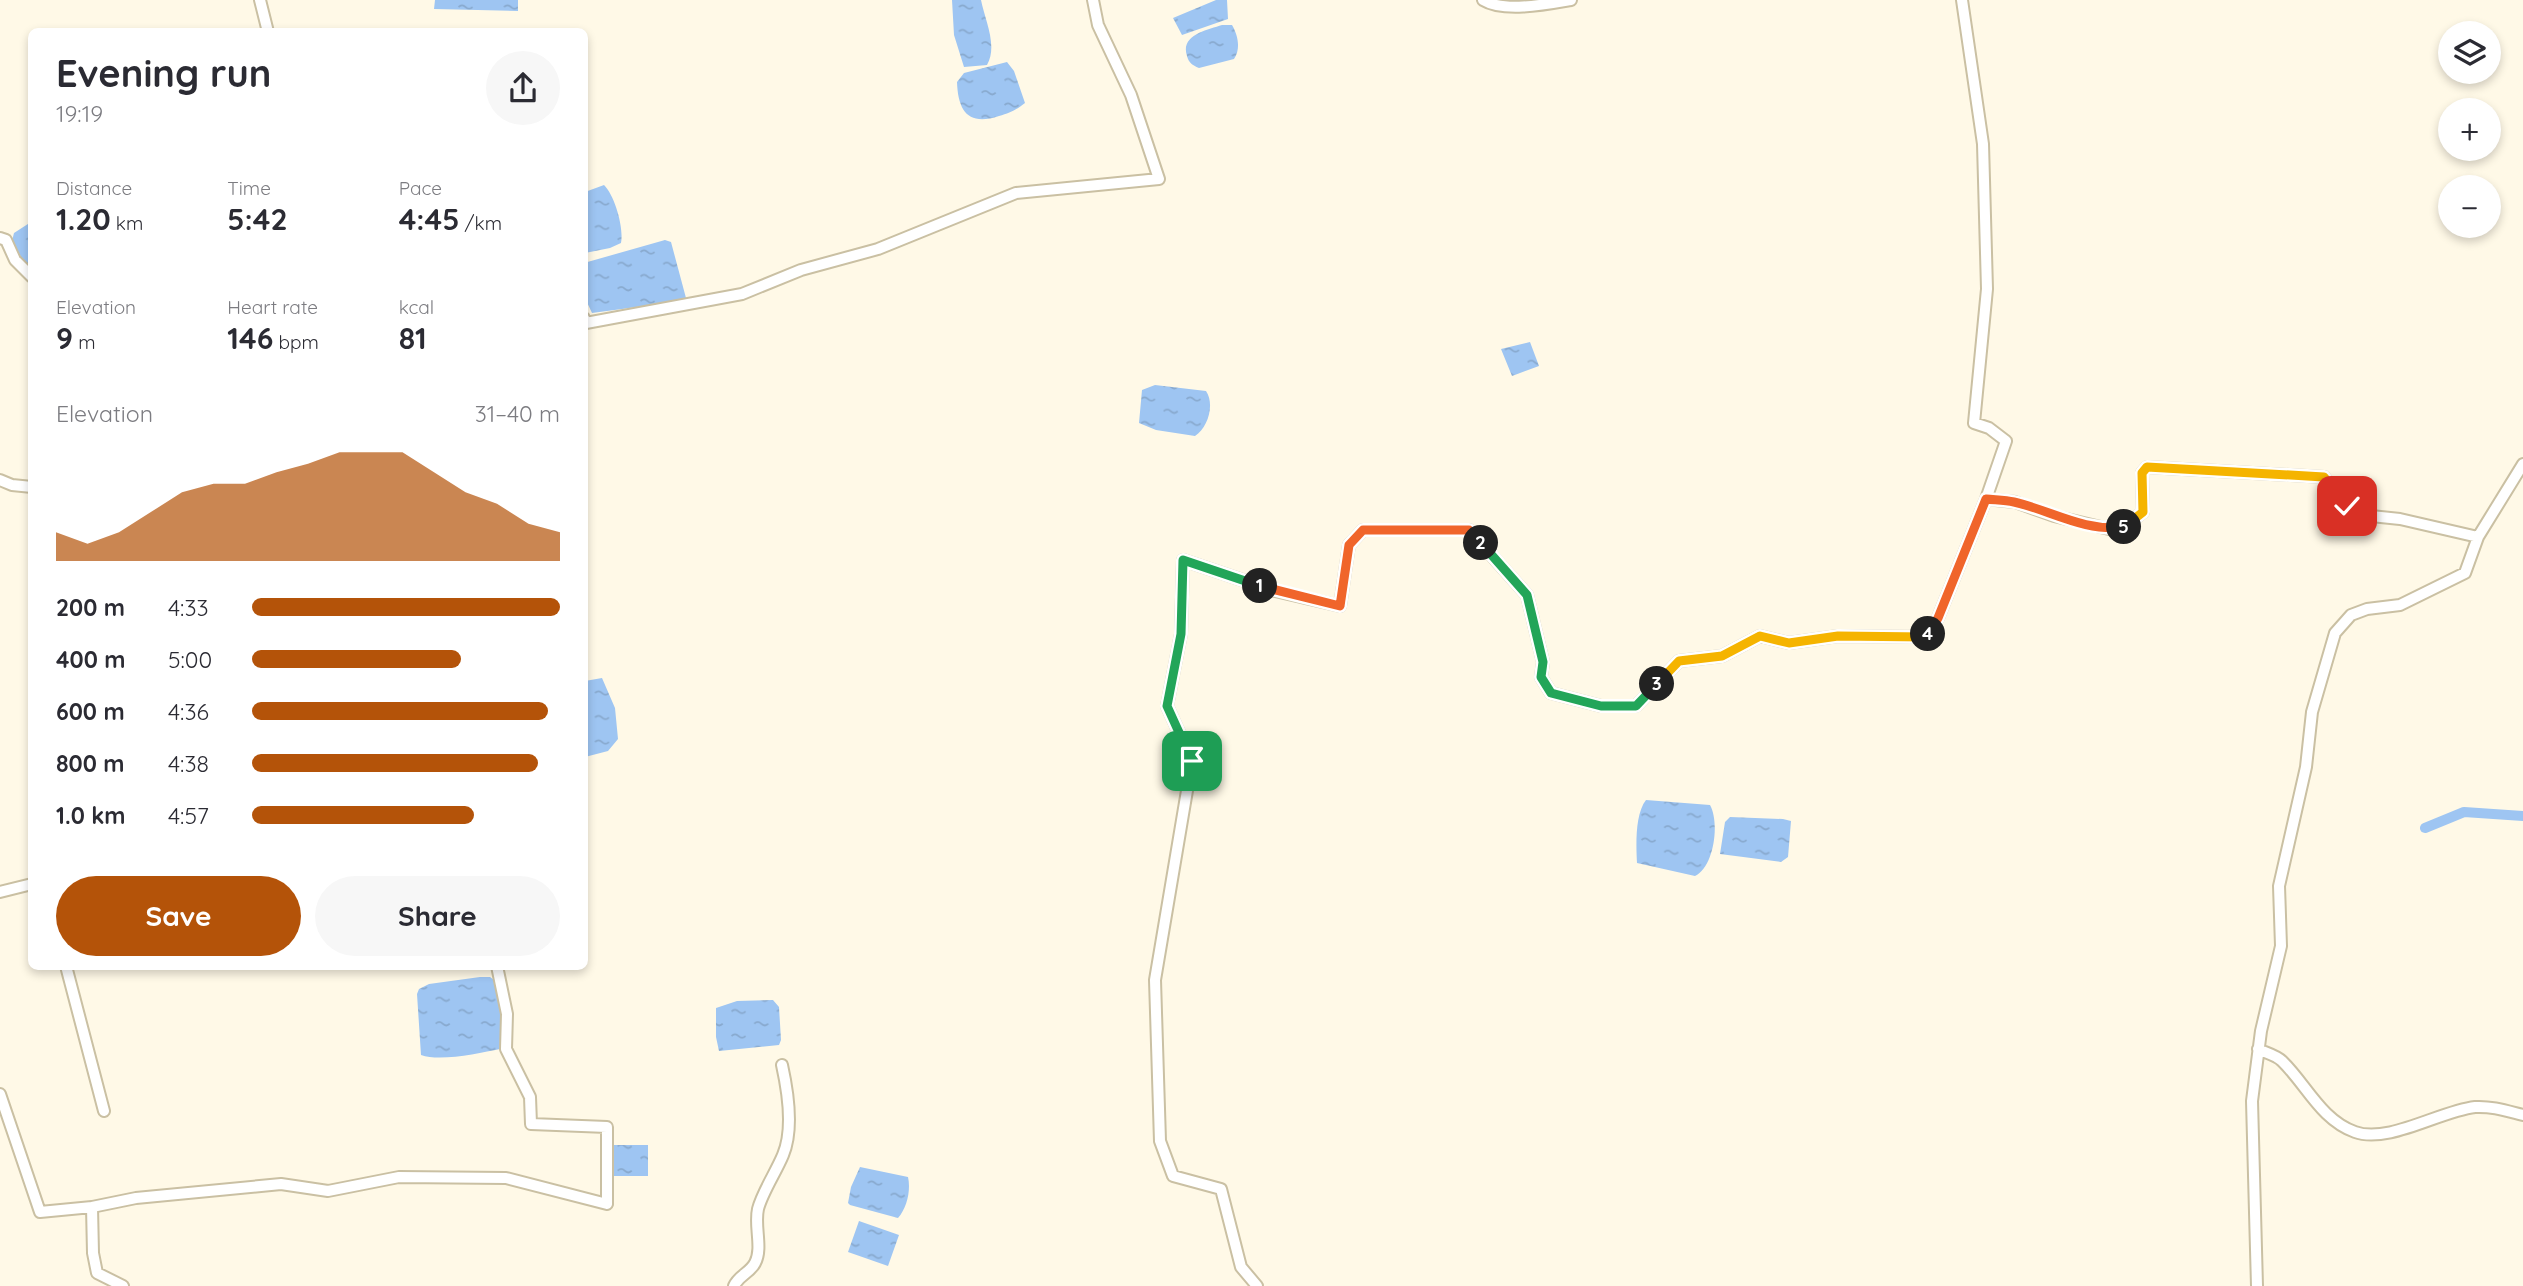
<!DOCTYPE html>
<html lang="en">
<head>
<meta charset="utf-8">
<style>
	:root { --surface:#fff; --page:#f7f7f7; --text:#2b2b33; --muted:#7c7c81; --accent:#b45309 }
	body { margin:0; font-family:Quicksand,sans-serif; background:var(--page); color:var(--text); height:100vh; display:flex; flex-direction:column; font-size:26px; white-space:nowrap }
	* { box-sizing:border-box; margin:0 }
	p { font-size:23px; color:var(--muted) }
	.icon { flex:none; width:38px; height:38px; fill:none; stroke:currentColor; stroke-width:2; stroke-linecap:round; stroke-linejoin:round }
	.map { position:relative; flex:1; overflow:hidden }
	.sheet { position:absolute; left:28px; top:28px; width:560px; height:942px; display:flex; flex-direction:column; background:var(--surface); border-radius:10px; box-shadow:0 4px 10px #0003 }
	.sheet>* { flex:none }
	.buttons { position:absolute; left:2438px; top:21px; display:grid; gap:14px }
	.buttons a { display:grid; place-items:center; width:63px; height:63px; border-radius:50%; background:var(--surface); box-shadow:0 4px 10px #0003; font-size:35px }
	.pin { position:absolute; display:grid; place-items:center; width:60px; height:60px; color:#fff; margin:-30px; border-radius:14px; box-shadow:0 4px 10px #0006 }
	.km { position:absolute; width:35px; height:35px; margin:-18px; border-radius:50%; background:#222; color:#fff; font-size:19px; line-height:35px; text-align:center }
	.round { display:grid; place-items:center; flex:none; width:74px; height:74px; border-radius:37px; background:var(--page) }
	.summary { display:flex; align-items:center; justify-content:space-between; height:119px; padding:0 28px }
	h1 { font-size:38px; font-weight:700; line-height:52px }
	.figures { display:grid; grid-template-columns:repeat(3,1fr); gap:10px; height:119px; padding:7px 28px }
	.figures div { display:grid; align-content:center }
	.figures b { font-size:30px; font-weight:700 }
	.figures small { font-size:19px; font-weight:400 }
	.figures p { font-size:19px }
	.chart { height:196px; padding:14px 28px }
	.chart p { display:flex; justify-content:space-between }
	.chart svg { width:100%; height:126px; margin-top:7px; fill:var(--accent); opacity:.7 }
	.button { display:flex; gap:14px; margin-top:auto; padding:14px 28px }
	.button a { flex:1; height:80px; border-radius:42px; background:var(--accent); color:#fff; font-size:28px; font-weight:700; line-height:80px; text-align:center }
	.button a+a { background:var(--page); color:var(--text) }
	ul { padding:0 28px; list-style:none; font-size:23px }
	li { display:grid; grid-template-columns:112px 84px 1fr; align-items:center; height:52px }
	li i { height:18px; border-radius:9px; background:var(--accent) }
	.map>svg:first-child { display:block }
	.water { fill:url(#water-ripples) }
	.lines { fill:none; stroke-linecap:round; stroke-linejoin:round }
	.canal { stroke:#9ec5f2; stroke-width:10 }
	.street-casing { stroke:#cac0a3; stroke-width:14 }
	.street { stroke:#fff; stroke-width:10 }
	.split-1-casing { stroke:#fff; stroke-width:14 }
	.split-2-casing { stroke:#fff; stroke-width:14 }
	.split-3-casing { stroke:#fff; stroke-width:14 }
	.split-4-casing { stroke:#fff; stroke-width:14 }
	.split-5-casing { stroke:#fff; stroke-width:14 }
	.split-6-casing { stroke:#fff; stroke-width:14 }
	.split-1 { stroke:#22a559; stroke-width:9 }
	.split-2 { stroke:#f0652b; stroke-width:9 }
	.split-3 { stroke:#22a559; stroke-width:9 }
	.split-4 { stroke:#f5b400; stroke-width:9 }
	.split-5 { stroke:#f0652b; stroke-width:9 }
	.split-6 { stroke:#f5b400; stroke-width:9 }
</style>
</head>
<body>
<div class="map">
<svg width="2523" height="1286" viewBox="0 0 2523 1286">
	<defs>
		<pattern id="water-ripples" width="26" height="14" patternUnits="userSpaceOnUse" patternTransform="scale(1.75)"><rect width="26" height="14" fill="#9ec5f2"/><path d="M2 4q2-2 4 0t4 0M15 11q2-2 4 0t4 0" fill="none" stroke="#88a9ce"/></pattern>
	</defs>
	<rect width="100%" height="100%" fill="#fff9e7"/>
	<path class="water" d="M435,0H518V11L434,9Z
		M952,0H981C985,20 998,46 987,65L964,67L954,35Z
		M1216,0H1227L1228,19L1182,35L1173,18Z
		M1222,25H1232C1238,35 1241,49 1234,59L1199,68C1192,65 1189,63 1187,56C1180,35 1207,30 1222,25Z
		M1007,62L1014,71L1025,103C1016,110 1010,113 999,116C969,126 958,112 957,82L964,73Z
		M604,185C615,196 624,228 621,243L610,248L585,253V192Z
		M31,222V267L21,257L12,241L14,233Z
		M665,240L671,242L686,298L682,301L592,313L585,298L584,263Z
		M1530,342L1539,366L1512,376L1501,349Z
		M1155,385L1206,391C1215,404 1208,428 1195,436L1156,430L1139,423L1142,390Z
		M602,678L615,708L618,739L608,751L585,757V681Z
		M1646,800L1710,805C1720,823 1714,867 1695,876L1637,863C1636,845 1635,814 1646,800Z
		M1730,817L1783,819L1791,821L1788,857L1781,862L1720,854L1725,822Z
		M480,977H490L494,980C500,1000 509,1028 500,1049C480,1053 440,1062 421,1055L417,994L419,989L429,984Z
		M773,1000L779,1007L781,1040L779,1045L719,1051L716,1037V1008L737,1001Z
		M612,1145H648V1176H612Z
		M860,1167L908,1177C911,1190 907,1208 898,1218L850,1205L848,1203L851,1187Z
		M859,1221L899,1235L888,1266L848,1252Z"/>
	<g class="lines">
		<path class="canal" d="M2425,828L2464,812L2523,816"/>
		<defs>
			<path id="street" d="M260,0L268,32
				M1483,0C1504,13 1548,4 1571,0
				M0,238L6,240L15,260L32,277
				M584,318L586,323L742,294L801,270L878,249L1016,193L1159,179L1131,95L1098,25L1093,0
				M0,480L12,485L32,487
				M1986,499L2015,502L2054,516L2109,529L2124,527L2143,512L2142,473L2147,467L2324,477L2352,514L2400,519L2478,537L2465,573L2400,605L2367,609L2351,615L2335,633L2312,712L2306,767L2279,886L2281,946L2261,1031L2252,1101L2257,1286
				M2478,537L2523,464
				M0,892L32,884
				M66,966L104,1111
				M2258,1049C2266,1053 2276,1055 2282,1061C2306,1084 2321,1120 2355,1132C2388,1144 2440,1111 2475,1107C2492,1106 2507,1111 2523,1115
				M0,1094L40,1212L92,1207L93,1253L97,1273L123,1286
				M92,1207L136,1198L281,1184L328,1191L399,1177L506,1178L607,1204V1127L531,1124L530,1097L506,1049L507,1014L497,966
				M734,1286C739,1275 750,1273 755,1263C763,1248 754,1226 758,1209C762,1193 776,1172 783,1155C794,1129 788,1092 782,1065
				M1257,1286L1241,1267L1221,1189L1173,1176L1160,1141L1155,980L1192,761L1167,706L1181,634L1183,560L1275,591L1340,606L1349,545L1363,530H1469L1527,595L1543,662L1541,677L1551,693L1601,706H1636L1679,661L1722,656L1760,636L1789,643L1838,636L1926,637L1938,618L1986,499L2006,441L1989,428L1974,423L1987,289L1983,144L1962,0"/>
		</defs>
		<use href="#street" class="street-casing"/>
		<use href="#street" class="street"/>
	</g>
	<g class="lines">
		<defs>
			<path id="split-1" d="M1192,761L1167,706L1181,634L1183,560L1260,586"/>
			<path id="split-2" d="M1260,586L1340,606L1349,545L1363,530H1469L1481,543"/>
			<path id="split-3" d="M1481,543L1527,595L1543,662L1541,677L1551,693L1601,706H1636L1657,684"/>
			<path id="split-4" d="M1657,684L1679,661L1722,656L1760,636L1789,643L1838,636L1926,637L1928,634"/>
			<path id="split-5" d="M1928,634L1938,618L1986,499C1995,500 2005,500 2014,502C2050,510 2084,532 2124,527"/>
			<path id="split-6" d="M2124,527L2143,512L2142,473L2147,467L2324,477L2347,506"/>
		</defs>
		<use href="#split-1" class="split-1-casing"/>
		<use href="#split-2" class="split-2-casing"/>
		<use href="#split-3" class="split-3-casing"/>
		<use href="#split-4" class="split-4-casing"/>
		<use href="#split-5" class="split-5-casing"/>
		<use href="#split-6" class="split-6-casing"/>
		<use href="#split-1" class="split-1"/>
		<use href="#split-2" class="split-2"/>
		<use href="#split-3" class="split-3"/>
		<use href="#split-4" class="split-4"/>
		<use href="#split-5" class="split-5"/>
		<use href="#split-6" class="split-6"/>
	</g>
</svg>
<div class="buttons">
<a><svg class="icon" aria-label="layers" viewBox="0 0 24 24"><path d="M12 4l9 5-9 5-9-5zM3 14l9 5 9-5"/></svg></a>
<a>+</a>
<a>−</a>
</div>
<div class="pin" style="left:1192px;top:761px;background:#1e9e55"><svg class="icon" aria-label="arrive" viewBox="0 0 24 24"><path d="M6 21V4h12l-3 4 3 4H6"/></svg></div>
<div class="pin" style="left:2347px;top:506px;background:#d93025"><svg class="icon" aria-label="check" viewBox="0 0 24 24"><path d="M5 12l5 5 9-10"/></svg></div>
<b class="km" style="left:1260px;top:586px">1</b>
<b class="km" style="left:1481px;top:543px">2</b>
<b class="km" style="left:1657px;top:684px">3</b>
<b class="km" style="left:1928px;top:634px">4</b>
<b class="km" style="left:2124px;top:527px">5</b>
<section class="sheet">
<div class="summary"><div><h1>Evening run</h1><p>19:19</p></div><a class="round"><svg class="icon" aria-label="share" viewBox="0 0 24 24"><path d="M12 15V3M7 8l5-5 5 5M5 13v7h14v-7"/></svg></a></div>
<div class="figures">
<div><p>Distance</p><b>1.20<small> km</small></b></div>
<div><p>Time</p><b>5:42</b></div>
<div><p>Pace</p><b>4:45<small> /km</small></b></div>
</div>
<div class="figures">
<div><p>Elevation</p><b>9<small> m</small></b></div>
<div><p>Heart rate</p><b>146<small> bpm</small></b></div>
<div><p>kcal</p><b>81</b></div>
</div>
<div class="chart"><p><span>Elevation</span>31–40 m</p>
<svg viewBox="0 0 160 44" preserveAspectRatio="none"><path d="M0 44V34L10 38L20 34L30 27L40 20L50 17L60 17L70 13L80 10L90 6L100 6L110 6L120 13L130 20L140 24L150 31L160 34V44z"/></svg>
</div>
<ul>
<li><b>200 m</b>4:33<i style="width:100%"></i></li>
<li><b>400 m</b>5:00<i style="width:68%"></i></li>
<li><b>600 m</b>4:36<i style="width:96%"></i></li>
<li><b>800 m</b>4:38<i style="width:93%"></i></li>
<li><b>1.0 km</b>4:57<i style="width:72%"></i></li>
</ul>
<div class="button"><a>Save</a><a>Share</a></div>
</section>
</div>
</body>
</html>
